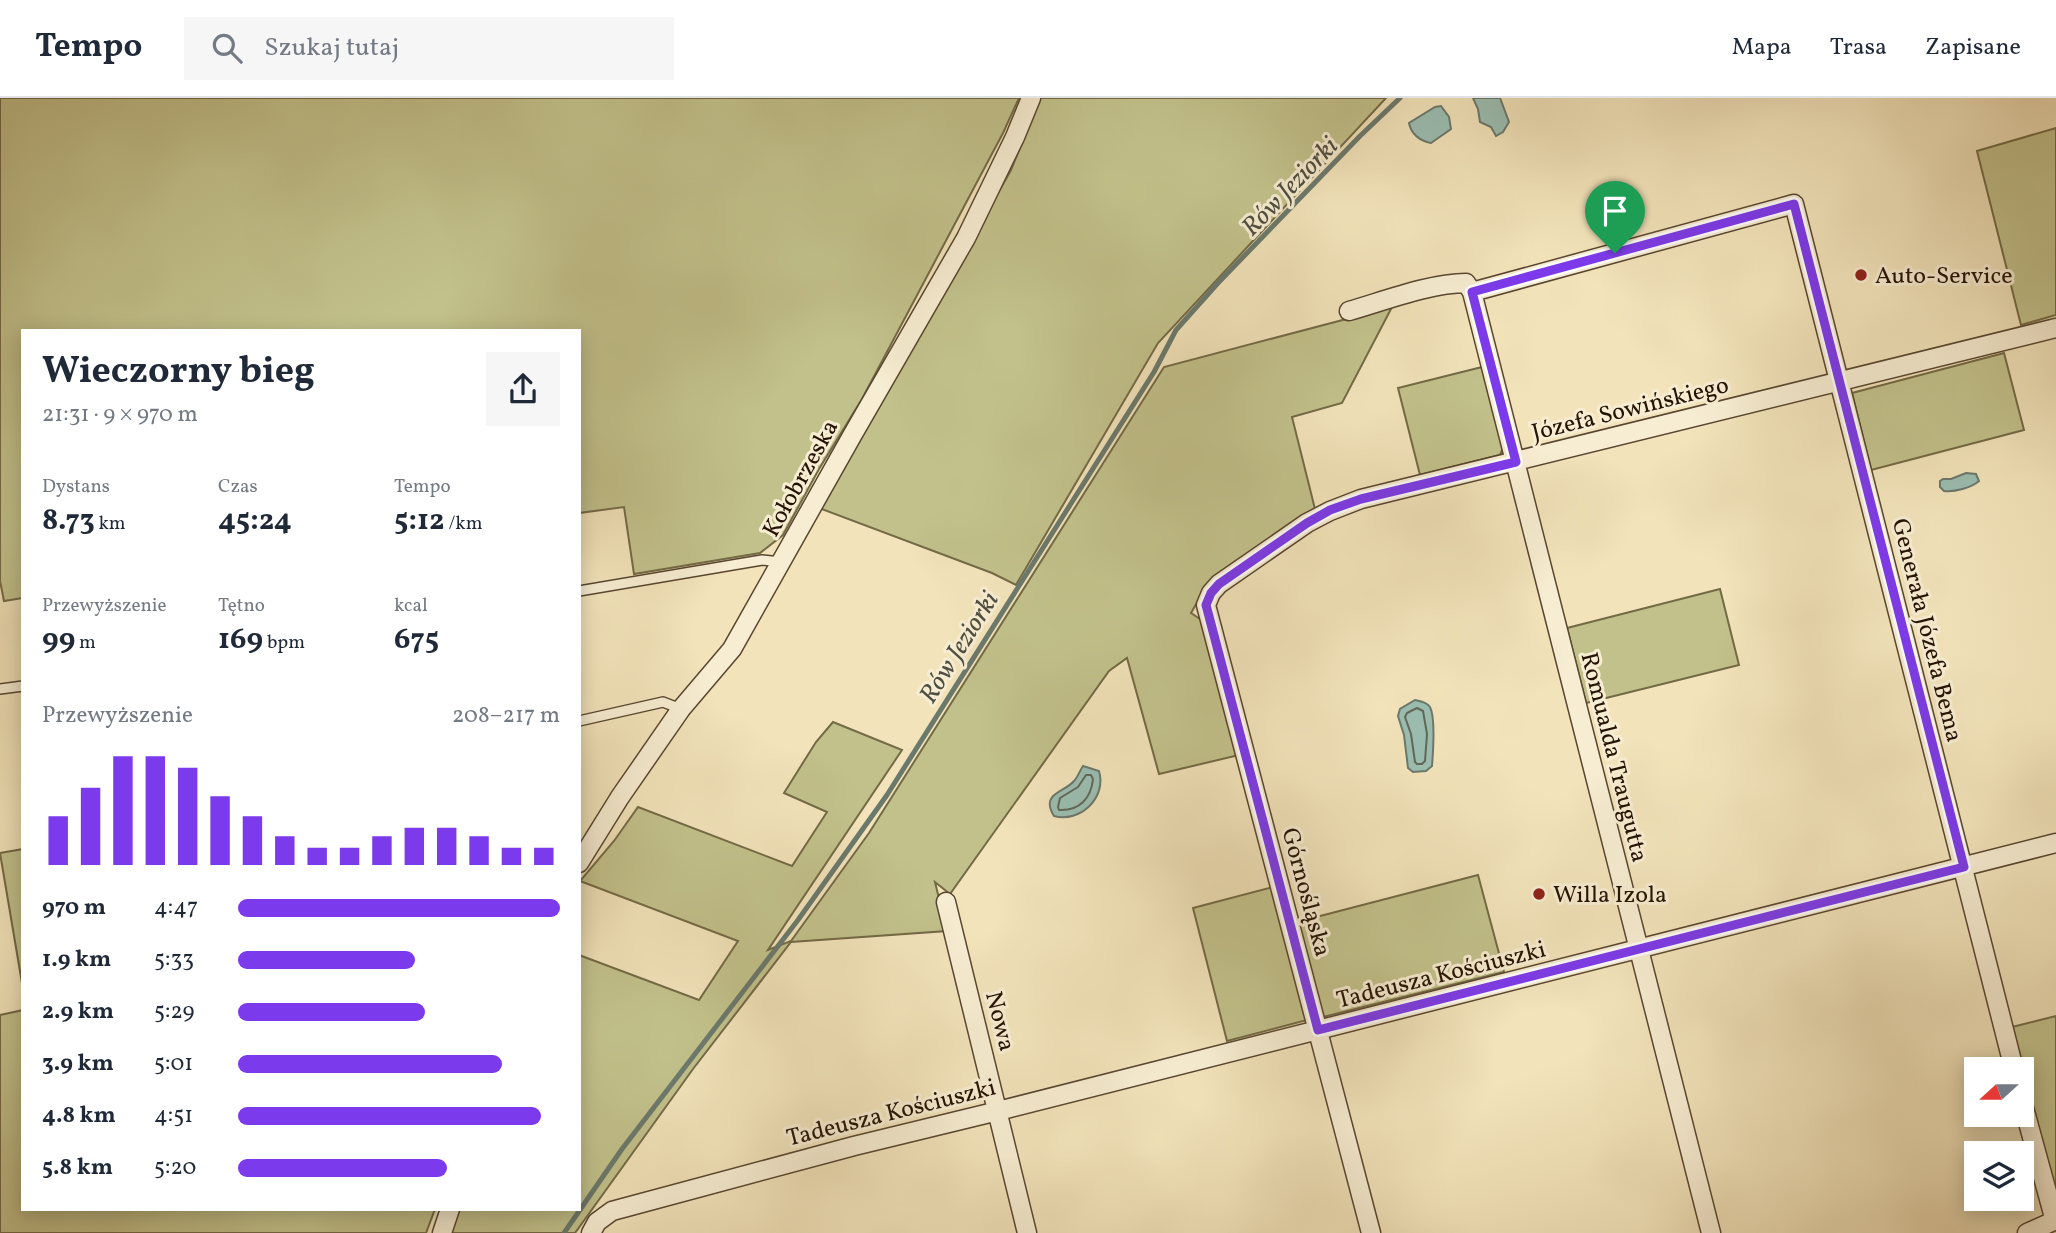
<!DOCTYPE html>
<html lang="pl">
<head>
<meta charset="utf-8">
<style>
	:root { --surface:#fff; --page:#f6f6f7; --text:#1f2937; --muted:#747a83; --line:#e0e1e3; --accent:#7c3aed }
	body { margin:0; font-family:Vollkorn,serif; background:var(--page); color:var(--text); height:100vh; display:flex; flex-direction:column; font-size:26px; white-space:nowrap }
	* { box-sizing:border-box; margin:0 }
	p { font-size:23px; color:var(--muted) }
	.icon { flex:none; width:38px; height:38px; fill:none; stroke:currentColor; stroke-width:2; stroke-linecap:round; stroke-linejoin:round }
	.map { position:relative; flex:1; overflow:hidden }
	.panel { position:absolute; left:21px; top:231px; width:560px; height:882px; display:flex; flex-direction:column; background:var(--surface); border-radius:0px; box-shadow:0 4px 18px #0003 }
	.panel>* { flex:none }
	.needle { width:46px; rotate:249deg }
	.tools { position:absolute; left:1964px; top:959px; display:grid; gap:14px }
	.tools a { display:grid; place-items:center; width:70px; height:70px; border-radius:0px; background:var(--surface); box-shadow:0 4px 18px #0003; font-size:35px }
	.pin { position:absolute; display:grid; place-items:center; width:60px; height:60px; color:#fff; margin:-72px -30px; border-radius:50% 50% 50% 0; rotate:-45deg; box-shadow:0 0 7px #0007 }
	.pin .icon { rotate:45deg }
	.round { display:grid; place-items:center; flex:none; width:74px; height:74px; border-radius:0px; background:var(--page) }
	.summary { display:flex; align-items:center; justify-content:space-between; height:119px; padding:0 21px }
	h1 { font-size:38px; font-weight:700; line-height:52px }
	.figures { display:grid; grid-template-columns:repeat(3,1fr); gap:10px; height:119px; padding:7px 21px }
	.figures div { display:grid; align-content:center }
	.figures b { font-size:30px; font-weight:700 }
	.figures small { font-size:19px; font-weight:400 }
	.figures p { font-size:19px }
	.chart { height:196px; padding:14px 21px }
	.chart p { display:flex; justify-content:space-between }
	.chart svg { width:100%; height:126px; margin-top:7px; stroke:var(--accent); stroke-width:6 }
	ul { padding:0 21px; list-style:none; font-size:23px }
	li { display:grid; grid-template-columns:112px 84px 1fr; align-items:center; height:52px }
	li i { height:18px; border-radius:9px; background:var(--accent) }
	header { display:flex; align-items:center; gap:42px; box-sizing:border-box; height:98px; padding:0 35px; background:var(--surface); border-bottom:2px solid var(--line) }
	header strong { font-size:33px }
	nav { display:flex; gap:38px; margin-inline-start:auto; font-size:24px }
	.search { width:490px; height:63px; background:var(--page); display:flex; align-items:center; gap:18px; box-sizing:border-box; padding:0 24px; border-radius:0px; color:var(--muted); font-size:26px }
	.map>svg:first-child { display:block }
	.green { fill:#c2c18b; stroke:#736a46; stroke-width:2 }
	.water { fill:#9bbeb2; stroke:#6b796c; stroke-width:2 }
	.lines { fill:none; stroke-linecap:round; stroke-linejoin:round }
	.shore { stroke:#60685a; stroke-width:2 }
	.stream { stroke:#6b796c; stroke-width:5 }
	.service-casing { stroke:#584630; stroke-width:12 }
	.minor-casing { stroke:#584630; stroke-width:21 }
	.service { stroke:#f7edd2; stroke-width:9 }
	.minor { stroke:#f7edd2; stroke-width:18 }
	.route-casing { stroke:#fff; stroke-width:14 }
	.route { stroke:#7c3aed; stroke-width:9 }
	.poi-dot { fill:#8f2418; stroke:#f7edd2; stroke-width:2.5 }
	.labels { text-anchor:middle; stroke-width:6; stroke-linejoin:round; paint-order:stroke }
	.poi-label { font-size:24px; fill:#241202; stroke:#f7edd2; text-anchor:start }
	.street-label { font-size:24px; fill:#241202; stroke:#f7edd2 }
	.water-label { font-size:26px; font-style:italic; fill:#4e4e40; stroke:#f7edd2 }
</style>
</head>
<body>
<header>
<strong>Tempo</strong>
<div class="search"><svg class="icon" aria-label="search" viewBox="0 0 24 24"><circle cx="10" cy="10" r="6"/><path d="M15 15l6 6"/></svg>Szukaj tutaj</div>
<nav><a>Mapa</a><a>Trasa</a><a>Zapisane</a></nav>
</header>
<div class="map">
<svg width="2056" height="1135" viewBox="0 0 2056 1135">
	<rect width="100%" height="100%" fill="#f2e3ba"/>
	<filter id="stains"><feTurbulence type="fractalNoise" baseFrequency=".00286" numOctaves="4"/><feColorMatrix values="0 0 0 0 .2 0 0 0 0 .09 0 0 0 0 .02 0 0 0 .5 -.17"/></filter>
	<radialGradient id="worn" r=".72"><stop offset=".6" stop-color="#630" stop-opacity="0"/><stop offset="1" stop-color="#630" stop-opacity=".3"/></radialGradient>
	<path class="green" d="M0,0H1019L1003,35L862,301L819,371L783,437L760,455L634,476L624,409L579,415V233H23V500L4,503L0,483Z
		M1040,0H1386L1158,245L1016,487L992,475L819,410L1011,72Z
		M2056,30V217L2021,227L1977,53Z
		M1392,209L1342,305L1292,319L1315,411L1206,489L1191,515L1206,525L1239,657L1159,676L1127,560L1109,573L950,796L935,784L947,833L791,844L693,971L575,1135H451L459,1111H579V857L699,902L738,843L580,783L614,743L638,709L792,768L827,714L784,695L816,644L833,624L902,652L768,852L791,843L869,735L1164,269Z
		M2004,255L2024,332L1871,372L1852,295Z
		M1482,269L1503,350L1500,357L1420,377L1398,290Z
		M1720,491L1739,567L1586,605L1567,530Z
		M23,751V891L0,755Z
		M1478,777L1504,874L1323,919L1297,824Z
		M1273,789L1307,922L1227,943L1193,810Z
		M23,912V1111H435L426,1135H0V917Z
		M2056,918V1095L2012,929Z"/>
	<path class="water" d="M1473,0H1500L1509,24L1503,34L1496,38L1491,29L1480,24L1478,11Z
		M1441,8L1449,19L1451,31L1431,45C1420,43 1411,36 1409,25L1435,9Z
		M1966,375L1976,376L1979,383C1971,390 1955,394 1944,393L1940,389V383L1943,381H1951Z
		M1415,602C1420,603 1427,604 1430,609C1436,621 1433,654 1432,668L1426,673L1413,674L1408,670L1404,637L1398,618L1400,611Z
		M1083,668L1099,673C1107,700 1080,725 1054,718C1040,695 1064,695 1074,683C1078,679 1080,672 1083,668Z"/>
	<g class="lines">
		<path class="shore" d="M1417,610L1423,613L1427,636L1425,663L1422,666H1417L1415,664L1411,636L1405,619L1407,615Z
			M1086,677H1091L1093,681C1091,700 1080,713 1059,712L1058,709L1060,700L1078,689Z"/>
		<path class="stream" d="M564,1135L622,1051L798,822L887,697L1154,274L1176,232L1218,185L1360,38L1400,0"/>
		<defs>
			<path id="service" d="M579,493L762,462L781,464
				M0,591L23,588
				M579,623L663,604L681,611"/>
			<path id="minor" d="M1472,194L1711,1135
				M1349,213C1384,203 1431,185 1466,185L1472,194L1794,106L2014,971
				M579,765L620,699L681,611L732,551L853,336L966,140L1015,39L1031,0
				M946,804L1027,1135
				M2021,999L2055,1123
				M442,1135L450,1111
				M591,1135L597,1124L612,1113L854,1048L998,1013L2056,745
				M1371,1135L1206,507L1211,495L1219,486L1307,425L1330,413L1361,401L2056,230
				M2027,1135L2056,1122"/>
		</defs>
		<use href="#service" class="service-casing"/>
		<use href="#minor" class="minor-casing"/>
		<use href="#service" class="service"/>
		<use href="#minor" class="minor"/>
	</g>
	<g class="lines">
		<defs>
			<path id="route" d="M1794,106L1964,769L1318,932L1206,507L1211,495L1219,486L1307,425L1330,412L1361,401L1516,364L1472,194Z"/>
		</defs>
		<use href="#route" class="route-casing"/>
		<use href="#route" class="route"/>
	</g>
	<g class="poi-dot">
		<circle cx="1861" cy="177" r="7"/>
		<circle cx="1539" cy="796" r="7"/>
	</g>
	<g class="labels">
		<g class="poi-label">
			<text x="1875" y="185">Auto-Service</text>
			<text x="1553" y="804">Willa Izola</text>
		</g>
		<g class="street-label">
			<text transform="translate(1630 310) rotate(-14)" y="8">Józefa Sowińskiego</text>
			<text transform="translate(800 380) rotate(-61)" y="8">Kołobrzeska</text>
			<text transform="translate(1928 532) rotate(76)" y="8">Generała Józefa Bema</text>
			<text transform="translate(1615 659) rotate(76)" y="8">Romualda Traugutta</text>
			<text transform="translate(1307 794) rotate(75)" y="8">Górnośląska</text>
			<text transform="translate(1441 876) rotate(-14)" y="8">Tadeusza Kościuszki</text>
			<text transform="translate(1001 923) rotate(76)" y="8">Nowa</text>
			<text transform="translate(891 1014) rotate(-14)" y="8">Tadeusza Kościuszki</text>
		</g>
		<g class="water-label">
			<text transform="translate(1289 88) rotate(-46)" y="9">Rów Jeziorki</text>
			<text transform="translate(958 549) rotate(-58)" y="9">Rów Jeziorki</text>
		</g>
	</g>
	<rect width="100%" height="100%" filter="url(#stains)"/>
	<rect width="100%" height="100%" fill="url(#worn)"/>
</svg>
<div class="tools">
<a><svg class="needle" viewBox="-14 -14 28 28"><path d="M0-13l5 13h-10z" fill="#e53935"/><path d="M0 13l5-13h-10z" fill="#747a83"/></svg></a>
<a><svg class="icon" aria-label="layers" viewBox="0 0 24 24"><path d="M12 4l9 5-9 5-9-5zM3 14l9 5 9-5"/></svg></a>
</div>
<div class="pin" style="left:1615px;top:155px;background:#1e9e55"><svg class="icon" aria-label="arrive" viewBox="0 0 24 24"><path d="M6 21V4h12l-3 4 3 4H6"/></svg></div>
<section class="panel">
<div class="summary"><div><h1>Wieczorny bieg</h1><p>21:31 · 9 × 970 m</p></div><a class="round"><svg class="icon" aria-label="share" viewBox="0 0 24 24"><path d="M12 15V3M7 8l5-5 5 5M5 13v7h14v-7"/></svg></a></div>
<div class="figures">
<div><p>Dystans</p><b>8.73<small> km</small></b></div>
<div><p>Czas</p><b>45:24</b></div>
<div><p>Tempo</p><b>5:12<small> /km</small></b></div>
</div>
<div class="figures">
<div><p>Przewyższenie</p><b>99<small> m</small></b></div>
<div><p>Tętno</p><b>169<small> bpm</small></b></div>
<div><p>kcal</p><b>675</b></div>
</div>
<div class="chart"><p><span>Przewyższenie</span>208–217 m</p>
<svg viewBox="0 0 160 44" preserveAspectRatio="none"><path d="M5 44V27M15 44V17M25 44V6M35 44V6M45 44V10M55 44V20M65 44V27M75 44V34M85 44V38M95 44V38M105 44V34M115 44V31M125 44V31M135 44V34M145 44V38M155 44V38"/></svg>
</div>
<ul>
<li><b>970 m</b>4:47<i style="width:100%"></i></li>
<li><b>1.9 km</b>5:33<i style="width:55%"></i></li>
<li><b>2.9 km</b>5:29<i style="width:58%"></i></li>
<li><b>3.9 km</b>5:01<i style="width:82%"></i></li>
<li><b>4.8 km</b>4:51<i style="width:94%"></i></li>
<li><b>5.8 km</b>5:20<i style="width:65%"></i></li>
</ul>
</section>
</div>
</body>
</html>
